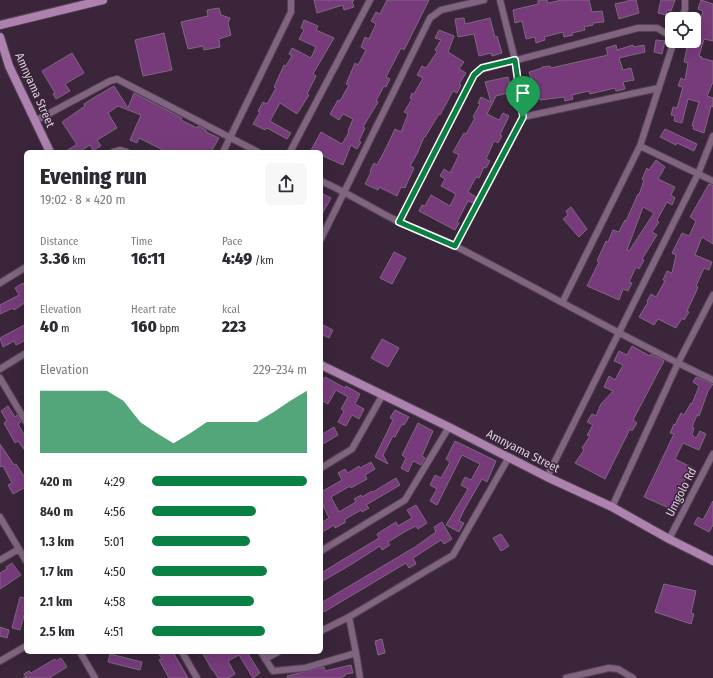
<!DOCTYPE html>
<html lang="en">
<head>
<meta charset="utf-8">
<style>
	:root { --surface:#fff; --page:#f7f7f7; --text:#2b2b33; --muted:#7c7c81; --accent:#0b8043 }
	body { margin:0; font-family:"Fira Sans Condensed",sans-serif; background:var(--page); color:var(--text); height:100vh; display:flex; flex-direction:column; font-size:15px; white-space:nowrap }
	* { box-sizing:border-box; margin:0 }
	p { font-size:13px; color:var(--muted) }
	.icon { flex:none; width:22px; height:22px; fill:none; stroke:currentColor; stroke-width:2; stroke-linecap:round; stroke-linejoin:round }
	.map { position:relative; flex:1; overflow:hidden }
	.panel { position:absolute; left:24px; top:150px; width:299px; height:504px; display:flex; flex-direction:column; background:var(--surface); border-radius:6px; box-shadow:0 4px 16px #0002 }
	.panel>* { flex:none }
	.fabs { position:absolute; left:665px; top:12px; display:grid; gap:8px }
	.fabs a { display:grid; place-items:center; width:36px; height:36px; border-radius:6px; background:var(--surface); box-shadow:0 4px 16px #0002; font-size:20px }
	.pin { position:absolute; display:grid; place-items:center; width:34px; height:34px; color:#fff; margin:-41px -17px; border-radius:50% 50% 50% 0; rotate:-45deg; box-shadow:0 0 4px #0007 }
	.pin .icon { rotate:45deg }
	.round { display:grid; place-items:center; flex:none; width:42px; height:42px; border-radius:6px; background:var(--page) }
	.overview { display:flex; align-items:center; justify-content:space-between; height:68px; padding:0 16px }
	h1 { font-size:22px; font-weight:800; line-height:30px }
	.figures { display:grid; grid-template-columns:repeat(3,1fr); gap:6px; height:68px; padding:4px 16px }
	.figures div { display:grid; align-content:center }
	.figures b { font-size:17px; font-weight:800 }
	.figures small { font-size:11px; font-weight:400 }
	.figures p { font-size:11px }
	.chart { height:112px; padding:8px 16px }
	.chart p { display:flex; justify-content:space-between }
	.chart svg { width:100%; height:72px; margin-top:4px; fill:var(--accent); opacity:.7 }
	ul { padding:0 16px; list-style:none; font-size:13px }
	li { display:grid; grid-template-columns:64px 48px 1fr; align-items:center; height:30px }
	li i { height:10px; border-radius:5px; background:var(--accent) }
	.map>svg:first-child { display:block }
	.building { fill:#773b7b; stroke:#7f6880; fill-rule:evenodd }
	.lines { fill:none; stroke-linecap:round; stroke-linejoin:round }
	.street-casing { stroke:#574357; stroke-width:8 }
	.secondary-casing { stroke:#574357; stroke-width:10 }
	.street { stroke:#806480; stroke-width:6 }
	.secondary { stroke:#ae82af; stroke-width:8 }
	.route-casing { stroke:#fff; stroke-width:8 }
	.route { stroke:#0b8043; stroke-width:5 }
	.labels { text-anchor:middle; stroke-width:3; stroke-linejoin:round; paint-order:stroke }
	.street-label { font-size:12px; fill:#dbcedb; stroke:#3a253a }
</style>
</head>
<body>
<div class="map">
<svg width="713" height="678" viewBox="0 0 713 678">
	<rect width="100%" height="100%" fill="#3a253a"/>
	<path class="building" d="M314,0H354L352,2L354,7L344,10L343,5L317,13Z
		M387,0H429L404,50L401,48L386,77L390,79L386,87L384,86L376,101L378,102L363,127L365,128L359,141L361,142L357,149L351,145L343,165L321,155V152H310L321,132L342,144L349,132L348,131L353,119L343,114L339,120L330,114L338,100L340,101L349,85L346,84L355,63L358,65L366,50L361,47L365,37L369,39L376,24L371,21L376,12L380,14Z
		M538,0H547L548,3L562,0H589L592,12L602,11L604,22L593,23V25L584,27L585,30L572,33L573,35L564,37L563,32L544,37L545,40L536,43L535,37L526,39L522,21L515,23L513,10L538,4Z
		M628,0H636L639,13L619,19L615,4L628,1Z
		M661,0H675L671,11L667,10L666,15L658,13Z
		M701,0L713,4V41L704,39L699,56L702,57L701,58L713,61V82L707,96L713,98V107L711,106L704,133L693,129L694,126H692L699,102L688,99L682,123L674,121L675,116L671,115L673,107L677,108L683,87L678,86L681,78L685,80L688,63L684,62L687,48L685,47L687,41H695L703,11L698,9Z
		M219,8L221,15L230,18L228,23L231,35L219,39L220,47L204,50L203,46L188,49L181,22L208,16L207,10Z
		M464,18L465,24L490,18L495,37L497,36L502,53L492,56L491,53L479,56L474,34L458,37L455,19Z
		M304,20L318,26L316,30L334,38L313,74L316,76L307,94L309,95L297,114L280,103L270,121L291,133L287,139L267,128L265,130L253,124L260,112L258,111L263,102L267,104L276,88L274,87L284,65L286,66L292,56L289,54L292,48L311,58L316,47L299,39L304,30L301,28Z
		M439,30L454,36L448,52L464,62L459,69L466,73L459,84L461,85L457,93L453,91L440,115L439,114L425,137H424L417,154L410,166L414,168L405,188L401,187L397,196L379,187L378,190L365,184L371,172L370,171L374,163L377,165L386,148L395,129L401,132L408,114L404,112L412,99L410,98L412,93L414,94L423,78L417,75L422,66L426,68L437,52L435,50L441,40L435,38Z
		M164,33L172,70L143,76L135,40Z
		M656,40L665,41L662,54L654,52Z
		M616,45L617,50L633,45L634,47L644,45L645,52L619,58L623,70L631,68L634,80L623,82L625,89L616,91L615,88L590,94L589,91L572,95L573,99L565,101L564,97L540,100L536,84L533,85L529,72L542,68V67L550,66L551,68L608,55L606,48Z
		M72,53L84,73L65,84L70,91L56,99L53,94L55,93L42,71Z
		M508,77L512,92L496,96L487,114L499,120L503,113L509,116L500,135L502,136L498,143L494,141L486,159L490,161L486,168L484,167L479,178L476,177L468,192L476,197L473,203L468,201L457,222L459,223L455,230L419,211L422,205L425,206L431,195L450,206L456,194L441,186L445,179L440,176L444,169L450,173L459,155L453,152L464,133L466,134L475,118L473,117L480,104L478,103L481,97L491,102L485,82Z
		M114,86L128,108L134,93L182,118L181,120L197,128L198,126L206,130V132L219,138L211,152H167L139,138L137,143L130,140L141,115L118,106L108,113L117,128L97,140L101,146L93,150L90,145L79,152H64L76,145V143L62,122L85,106L84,104L95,97Z
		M665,129L697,144L694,151L677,143L676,145L660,137Z
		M656,160L665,167L658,179L675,187L671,195L675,198L672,205L667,202L657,220L659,222L652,232L657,235L642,259L644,260L639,269L636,267L629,282L632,283L628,291L623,289L619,300L587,286L599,262L597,261L606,241L608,242L613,230L619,232L625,220L626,221L638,194L639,195L644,180L642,179L647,168L649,170ZM643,207L654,213L629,251L627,250Z
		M709,184L713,185V244L702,237L695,255L712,262L709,270L704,268L696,286L698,287L695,294L687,311L689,312L684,320L682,318L676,328L658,319L654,325L639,317L648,302L647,301L651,294L656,297L665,281L663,280L667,271L672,273L676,255L672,253L682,233L689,236L696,221L690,217Z
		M321,193L331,198L321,216Z
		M571,207L587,229L579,237L563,219L568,215L566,211Z
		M394,252L406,258L392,284L380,278Z
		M23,283L26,288V302L14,310L13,308L0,314V305L19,295L15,288Z
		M26,324V340L16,345L14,341L3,347L0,338Z
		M321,324L333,330L329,338L321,334Z
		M382,339L399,348L388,367L371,358Z
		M632,346L650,356L651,354L664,361L633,420L637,423L632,431L630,429L605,479L575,463L584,450L582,448L590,436L587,435L593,425L587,422L592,414L596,416L601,404L613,391L604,387L609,376L615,380L623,365L614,361L619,351L627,355Z
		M325,377L345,388L346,386L360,394L355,404L364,409L359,419L352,415L346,426L338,422L344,411L341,409L348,397L336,390L328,404L321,400V384Z
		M696,377L713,384L708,391L699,416L697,415L692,427L694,428L692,435L696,438L700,431L706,434L699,450L683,443L675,459L695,469L691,477L687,475L678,494L679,495L671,509L644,497L674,434L670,433L674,424L675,425L681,413L684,415L691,403L692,404L699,386L693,382Z
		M8,406L15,417L17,415L21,422L18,424L26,438V452L18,441L15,443L4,423L7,421L1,411Z
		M395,410L409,417L404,425L402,424L395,437L393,436L383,455L388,464L375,457L393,420L390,418Z
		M418,423L433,431L422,456L425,458L421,465L413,461L408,472L401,468L406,458L402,455Z
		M334,427L338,435L321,445V435Z
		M455,441L496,461L487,482L482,479L464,510L459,521L464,523L459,532L446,525L468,489L461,485L465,477L471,480L480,464L462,455L437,505L430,501L437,489L430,485L435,475L441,478L450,462L446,459Z
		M0,444L14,465L16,464L26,479V487L13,494L8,485L12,483L3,466L0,467Z
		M371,462L375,469L365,475L367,479L351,488L350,486L331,497L339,512L356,502L354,499L361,495L362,497L372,491L373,492L396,478L400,485L366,505L369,508L362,512L361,510L344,520L346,522L335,528L334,525L321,533V523L329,518L321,501V492L342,480L338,473L345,469L348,473L359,466L360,468Z
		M713,501V525L709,532L694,524L698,517L703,520Z
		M416,505L427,523L418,529L416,526L406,531L388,542L390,545L382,550L380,546L352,564L321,582V573L379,538L377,534L396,522L398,526L412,518L407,510Z
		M442,522L452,539L444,544L441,540L413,558L416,564L409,568L406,563L324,612L321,607V603L415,547L436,532L434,527Z
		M501,534L509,546L501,551L493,538Z
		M12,563L21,575L0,589V573L7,569L6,567Z
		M664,584L696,591L691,613L694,614L691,624L655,612Z
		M20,597L26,598V609L20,630L12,628Z
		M0,627L9,630L7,638L0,636Z
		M382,639L385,653L378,655L375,641Z
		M158,652H173L188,678H169L159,660L162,659Z
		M202,652H247L260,673L253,678L239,655L228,661L235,674L228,678H218L213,670H212Z
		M110,654L142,662L140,670L108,662Z
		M61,658L67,667L49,678H23L26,677L24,674L29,671L31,673L55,659L56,661Z
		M351,665L353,673L345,674V676L338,678H288L287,676L324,667L325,671Z"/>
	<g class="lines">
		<defs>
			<path id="street" d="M500,0L515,60L523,117
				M682,19L685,9V0
				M35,121L110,81L117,79L258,152
				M640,146L713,181
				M113,152L120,150L127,152
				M223,152L291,12V0
				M290,152L370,0
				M321,181C348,193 373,209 399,222C418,231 439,237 457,247C543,291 626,339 713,380
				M399,222L474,75L479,70L638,28H657L672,37
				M321,239L430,18L441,10L484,0
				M455,246L523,117L659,88
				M0,283L26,267
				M563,301L640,146L674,41
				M0,369L26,353
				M0,378L26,422
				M321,468L352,449L382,396
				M547,477L698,174L713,136
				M612,507L678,363L713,295
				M0,517L26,561
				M669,539L713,454
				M321,551L405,500L449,427
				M0,560L19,549
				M321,631L349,617
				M80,652L95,678
				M182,652L197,678
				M261,652L273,671L305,668L356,653L349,617L453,555L509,457
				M356,653L360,678
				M265,659L278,652
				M0,661L26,646
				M566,678L609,668L618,669L633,678"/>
			<path id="secondary" d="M0,25L103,0
				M0,37L9,66L50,152
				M321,365L449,427L547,477L612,507L669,539L713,561"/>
		</defs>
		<use href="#street" class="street-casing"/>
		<use href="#secondary" class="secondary-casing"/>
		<use href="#street" class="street"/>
		<use href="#secondary" class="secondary"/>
	</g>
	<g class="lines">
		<defs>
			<path id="route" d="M515,60L523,117L455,246L399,222L474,75L482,68Z"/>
		</defs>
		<use href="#route" class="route-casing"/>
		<use href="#route" class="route"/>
	</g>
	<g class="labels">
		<g class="street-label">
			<text transform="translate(35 90) rotate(66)" y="4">Amnyama Street</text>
			<text transform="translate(523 451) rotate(27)" y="4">Amnyama Street</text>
			<text transform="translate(681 492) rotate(-63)" y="4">Umgolo Rd</text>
		</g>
	</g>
</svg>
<div class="fabs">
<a><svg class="icon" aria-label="locate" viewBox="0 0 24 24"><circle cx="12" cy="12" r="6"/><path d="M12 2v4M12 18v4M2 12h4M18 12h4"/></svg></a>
</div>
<div class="pin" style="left:523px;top:117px;background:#1e9e55"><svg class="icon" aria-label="arrive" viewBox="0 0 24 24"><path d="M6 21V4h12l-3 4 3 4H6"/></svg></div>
<section class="panel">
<div class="overview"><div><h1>Evening run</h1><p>19:02 · 8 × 420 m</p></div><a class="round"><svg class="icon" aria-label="share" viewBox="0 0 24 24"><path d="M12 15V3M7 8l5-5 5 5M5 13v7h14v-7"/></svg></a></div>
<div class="figures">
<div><p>Distance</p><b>3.36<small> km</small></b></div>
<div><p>Time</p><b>16:11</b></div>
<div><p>Pace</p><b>4:49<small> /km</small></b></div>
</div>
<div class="figures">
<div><p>Elevation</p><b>40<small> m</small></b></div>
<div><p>Heart rate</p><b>160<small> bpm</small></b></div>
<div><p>kcal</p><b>223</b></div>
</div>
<div class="chart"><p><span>Elevation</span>229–234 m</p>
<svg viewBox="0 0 160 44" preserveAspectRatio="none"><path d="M0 44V6L10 6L20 6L30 6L40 6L50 12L60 25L70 32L80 38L90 32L100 25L110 25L120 25L130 25L140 19L150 12L160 6V44z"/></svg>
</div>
<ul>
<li><b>420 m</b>4:29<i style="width:100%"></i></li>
<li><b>840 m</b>4:56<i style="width:67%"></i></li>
<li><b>1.3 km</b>5:01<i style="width:63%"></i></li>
<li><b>1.7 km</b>4:50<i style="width:74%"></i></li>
<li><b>2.1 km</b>4:58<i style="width:66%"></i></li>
<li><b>2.5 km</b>4:51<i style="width:73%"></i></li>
</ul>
</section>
</div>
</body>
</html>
